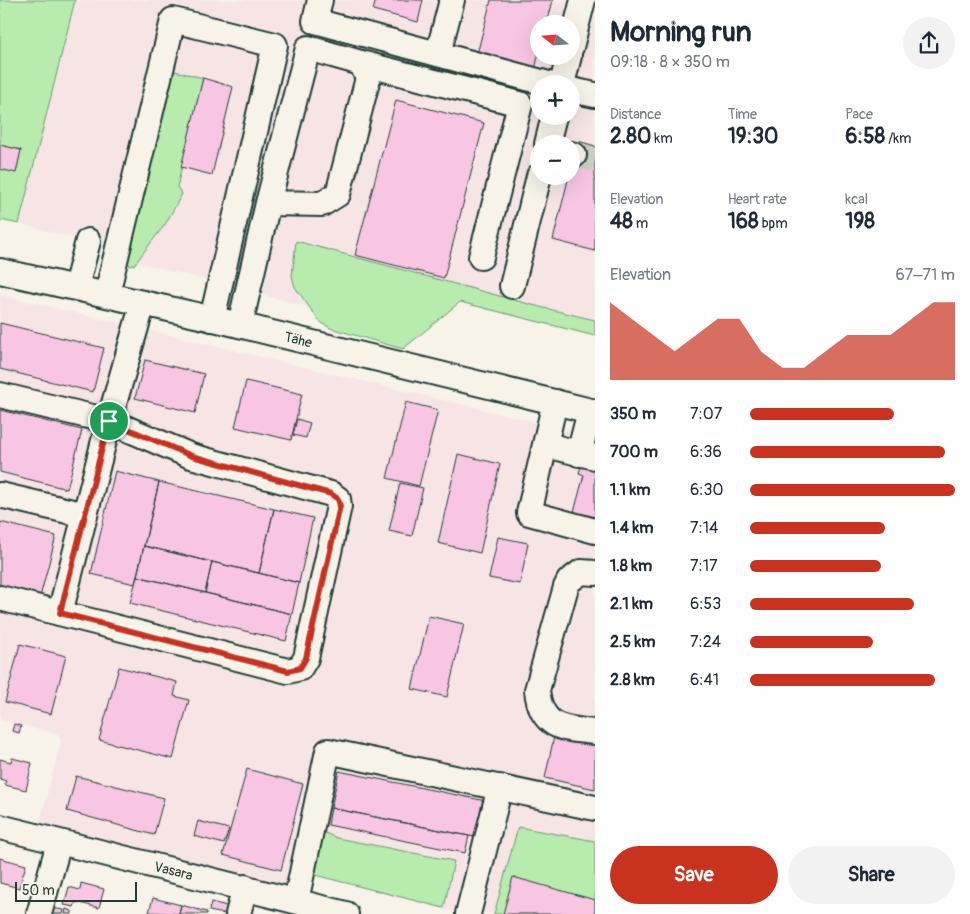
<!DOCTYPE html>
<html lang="en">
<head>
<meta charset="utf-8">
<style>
	:root { --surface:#fff; --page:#f2f2f3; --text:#1f2937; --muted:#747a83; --accent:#c8321e }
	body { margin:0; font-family:Pangolin,sans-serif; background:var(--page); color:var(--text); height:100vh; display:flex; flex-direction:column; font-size:19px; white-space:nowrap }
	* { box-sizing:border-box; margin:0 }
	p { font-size:16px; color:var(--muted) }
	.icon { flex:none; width:28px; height:28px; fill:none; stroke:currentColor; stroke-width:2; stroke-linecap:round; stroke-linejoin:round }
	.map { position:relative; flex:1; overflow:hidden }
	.details { display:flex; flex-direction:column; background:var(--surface); width:375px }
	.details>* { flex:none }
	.needle { width:32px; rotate:287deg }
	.tools { position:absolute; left:530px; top:15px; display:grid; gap:10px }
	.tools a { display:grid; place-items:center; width:50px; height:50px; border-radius:50%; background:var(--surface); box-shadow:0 5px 20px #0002; font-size:25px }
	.scale { position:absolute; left:15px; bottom:12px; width:122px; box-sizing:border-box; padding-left:5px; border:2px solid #1f3d34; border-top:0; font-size:14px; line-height:18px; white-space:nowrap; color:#1f3d34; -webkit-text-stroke:4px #f7f3e8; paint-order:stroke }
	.pin { position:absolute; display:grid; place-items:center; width:42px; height:42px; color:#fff; margin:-21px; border:2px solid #fff; border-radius:50%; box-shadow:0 1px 5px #0007 }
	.round { display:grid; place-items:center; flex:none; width:52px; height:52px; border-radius:26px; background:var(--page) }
	.head { display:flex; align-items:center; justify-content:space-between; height:85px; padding:0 15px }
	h1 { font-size:28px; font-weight:700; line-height:38px }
	.stats { display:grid; grid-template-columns:repeat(3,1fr); gap:8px; height:85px; padding:5px 15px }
	.stats div { display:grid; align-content:center }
	.stats b { font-size:21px; font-weight:700 }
	.stats small { font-size:14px; font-weight:400 }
	.stats p { font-size:14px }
	.chart { height:140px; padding:10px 15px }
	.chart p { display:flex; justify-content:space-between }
	.chart svg { width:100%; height:90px; margin-top:5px; fill:var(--accent); opacity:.7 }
	.primary-button { display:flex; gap:10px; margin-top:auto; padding:10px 15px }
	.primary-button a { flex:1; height:58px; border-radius:30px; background:var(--accent); color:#fff; font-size:20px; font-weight:700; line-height:58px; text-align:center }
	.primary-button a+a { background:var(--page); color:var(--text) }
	ul { padding:0 15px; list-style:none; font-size:16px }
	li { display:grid; grid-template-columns:80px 60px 1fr; align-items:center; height:38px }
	li i { height:12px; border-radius:6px; background:var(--accent) }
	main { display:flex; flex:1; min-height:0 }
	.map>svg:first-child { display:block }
	.built { fill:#f7e5e6; fill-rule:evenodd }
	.green { fill:#b7ecae; stroke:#6b9471 }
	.building { fill:#f8c5e3; stroke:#1f3d34 }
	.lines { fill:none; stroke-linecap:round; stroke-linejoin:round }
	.minor-tunnel { stroke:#cccfc4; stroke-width:24; stroke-dasharray:24 12; stroke-linecap:butt }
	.minor-casing { stroke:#1f3d34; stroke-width:28 }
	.minor { stroke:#f7f3e8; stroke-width:24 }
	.route-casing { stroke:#fff; stroke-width:10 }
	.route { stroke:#c8321e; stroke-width:6 }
	.labels { text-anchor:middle; stroke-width:4; stroke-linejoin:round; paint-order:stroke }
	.street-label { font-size:14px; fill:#1f3d34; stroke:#f7f3e8 }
</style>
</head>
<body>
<main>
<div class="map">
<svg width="595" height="914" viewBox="0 0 595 914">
	<rect width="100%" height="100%" fill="#f7f3e8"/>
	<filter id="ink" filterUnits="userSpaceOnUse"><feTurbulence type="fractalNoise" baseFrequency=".02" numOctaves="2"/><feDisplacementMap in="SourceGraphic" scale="10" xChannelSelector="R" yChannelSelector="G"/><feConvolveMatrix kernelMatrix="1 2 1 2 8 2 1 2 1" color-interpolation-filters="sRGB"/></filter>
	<g filter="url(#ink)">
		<path class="built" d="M75,0H595V320L540,307L296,241L293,259L295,287L306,306L136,262L130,252L19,224ZM539,24H571V56H539ZM539,84H571V116H539ZM539,144H571V176H539Z
			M0,295L595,436V914H461L311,874L296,901L36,837L61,741L58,734L0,720Z"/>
		<path class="green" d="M0,0H75L19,224L0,220V169L16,172L21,150L0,145Z
			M171,70L203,78L177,187L182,194L166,223L134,265L130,266L128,262Z
			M296,241L540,307L595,320V336L460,302L403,349L330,328L319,321L295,287L292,276Z
			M518,827L595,841V914H494Z
			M320,831L337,838L454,861L444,908L311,874Z"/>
		<path class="building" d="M376,0H423L418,22L373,10Z
			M491,0H553L547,24H539V53L535,69L477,54Z
			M203,78L233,87L212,175L181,167Z
			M396,100L484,123L444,278L355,255Z
			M578,141L595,146V251L553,240L569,176H571Z
			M0,145L21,150L16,173L0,169Z
			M0,323L104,348L93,392L0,369Z
			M145,360L204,374L195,413L135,398Z
			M246,381L302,394L291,440L235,427Z
			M406,402L438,410L419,486L387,478Z
			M0,410L82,430L67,489L0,472Z
			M297,419L310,423L306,438L293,435Z
			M458,454L500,464L480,553L438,543Z
			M583,460L595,469V517L574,512L584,475L579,473Z
			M115,471L159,482L135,584L91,574Z
			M159,482L274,509L259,573L144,546Z
			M400,483L423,488L412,536L389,531Z
			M274,509L313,518L299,583L259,573Z
			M0,522L56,536L40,597L0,586Z
			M498,537L528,543L520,584L489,578Z
			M144,546L212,562L205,593L137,576Z
			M212,562L299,583L292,614L205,593Z
			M137,576L292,614L286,641L130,603Z
			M429,616L464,624L447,697L412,689Z
			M20,644L66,656L51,714L5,702Z
			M119,667L177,682L174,696L189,700L173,759L99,740Z
			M14,724L21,726L19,733L12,731Z
			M555,732L595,742V789L545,778Z
			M12,758L32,763L26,790L5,785L6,781L0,779V759L11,762Z
			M247,769L303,784L281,870L223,855Z
			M339,771L491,802L484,839L331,808Z
			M76,776L164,798L154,835L67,811Z
			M331,808L469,836L465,853L328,825Z
			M198,821L229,829L224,844L194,836Z
			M0,858L26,865L19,888L0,883Z
			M513,877L595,900V914H503Z
			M81,883L104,889L99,908L76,902L74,907L64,905L69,887L80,890Z
			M153,898L181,905L179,914L149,912Z
			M211,902L227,906L225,914L209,911Z
			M181,905L207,912V914H179Z
			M51,908L64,910L63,914H50Z
			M66,909L72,911V914H65Z"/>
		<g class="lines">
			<path class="minor-tunnel" d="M574,155L595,160"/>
			<defs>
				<g id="minor">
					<path d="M320,0L315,21L549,84"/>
					<path d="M571,47L583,0"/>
					<path d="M438,54L452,0"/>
					<path d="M361,63L520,104L481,257"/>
					<path d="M562,84L569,56"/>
					<path d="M571,90L595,95"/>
					<path d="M547,144L554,116"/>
					<path d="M571,154L574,155"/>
					<path id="s1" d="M0,271L227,322L595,412"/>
					<path d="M512,286L539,176"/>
					<path d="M76,287L88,241"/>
					<path d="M107,294L173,20L275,45L212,319"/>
					<path d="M240,325L268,203L322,204L338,194L368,78L361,63L308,48L268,203"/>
					<path d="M0,395L109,421L191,456L331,494L338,499L339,506L306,658L300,668L288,671L0,598"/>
					<path d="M555,402L529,513L595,531"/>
					<path d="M546,445L595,457"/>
					<path d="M579,454L590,411"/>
					<path d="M0,495L85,515"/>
					<path d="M595,573L581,572L569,581L566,587L537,690C541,728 562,729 595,732"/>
					<path d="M60,613L109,421L143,303"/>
					<path id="s2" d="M0,827L346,914"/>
					<path d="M296,901L328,751L595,808"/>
					<path d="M39,914L59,843"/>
					<path d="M238,914L245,887"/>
					<path d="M468,914L500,787"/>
				</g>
			</defs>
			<use href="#minor" class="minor-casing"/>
			<use href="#minor" class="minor"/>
		</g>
	</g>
	<g class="lines" filter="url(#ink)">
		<defs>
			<path id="route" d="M109,421L192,456L331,494L338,499L340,506L306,658L300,668L288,671L60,613Z"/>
		</defs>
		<use href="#route" class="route-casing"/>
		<use href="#route" class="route"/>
	</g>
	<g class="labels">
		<g class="street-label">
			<text dy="5" stroke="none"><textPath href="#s1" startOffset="306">Tähe</textPath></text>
			<text dy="5" stroke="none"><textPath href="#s2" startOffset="179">Vasara</textPath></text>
		</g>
	</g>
</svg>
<div class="tools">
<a><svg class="needle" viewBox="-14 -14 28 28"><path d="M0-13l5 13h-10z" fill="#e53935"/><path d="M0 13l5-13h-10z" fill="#747a83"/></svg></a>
<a>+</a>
<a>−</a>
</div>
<div class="scale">50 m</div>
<div class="pin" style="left:109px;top:421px;background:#1e9e55"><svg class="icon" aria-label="arrive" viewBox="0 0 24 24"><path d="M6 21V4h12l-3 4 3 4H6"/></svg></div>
</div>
<section class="details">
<div class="head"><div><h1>Morning run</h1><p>09:18 · 8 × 350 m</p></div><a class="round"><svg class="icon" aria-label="share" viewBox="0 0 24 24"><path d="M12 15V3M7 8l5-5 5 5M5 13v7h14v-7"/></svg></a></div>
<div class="stats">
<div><p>Distance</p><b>2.80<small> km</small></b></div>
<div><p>Time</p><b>19:30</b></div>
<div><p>Pace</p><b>6:58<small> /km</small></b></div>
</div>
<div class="stats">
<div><p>Elevation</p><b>48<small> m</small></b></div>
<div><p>Heart rate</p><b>168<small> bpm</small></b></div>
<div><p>kcal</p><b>198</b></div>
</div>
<div class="chart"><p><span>Elevation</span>67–71 m</p>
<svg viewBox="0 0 160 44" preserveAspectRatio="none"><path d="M0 44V6L10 14L20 22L30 30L40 22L50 14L60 14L70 30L80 38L90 38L100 30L110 22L120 22L130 22L140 14L150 6L160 6V44z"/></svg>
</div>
<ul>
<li><b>350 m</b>7:07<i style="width:70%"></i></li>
<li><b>700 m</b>6:36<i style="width:95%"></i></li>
<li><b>1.1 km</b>6:30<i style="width:100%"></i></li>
<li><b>1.4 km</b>7:14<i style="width:66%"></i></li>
<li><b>1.8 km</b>7:17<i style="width:64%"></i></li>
<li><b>2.1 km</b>6:53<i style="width:80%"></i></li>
<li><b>2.5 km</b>7:24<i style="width:60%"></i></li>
<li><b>2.8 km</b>6:41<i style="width:90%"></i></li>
</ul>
<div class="primary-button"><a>Save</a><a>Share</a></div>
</section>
</main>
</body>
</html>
